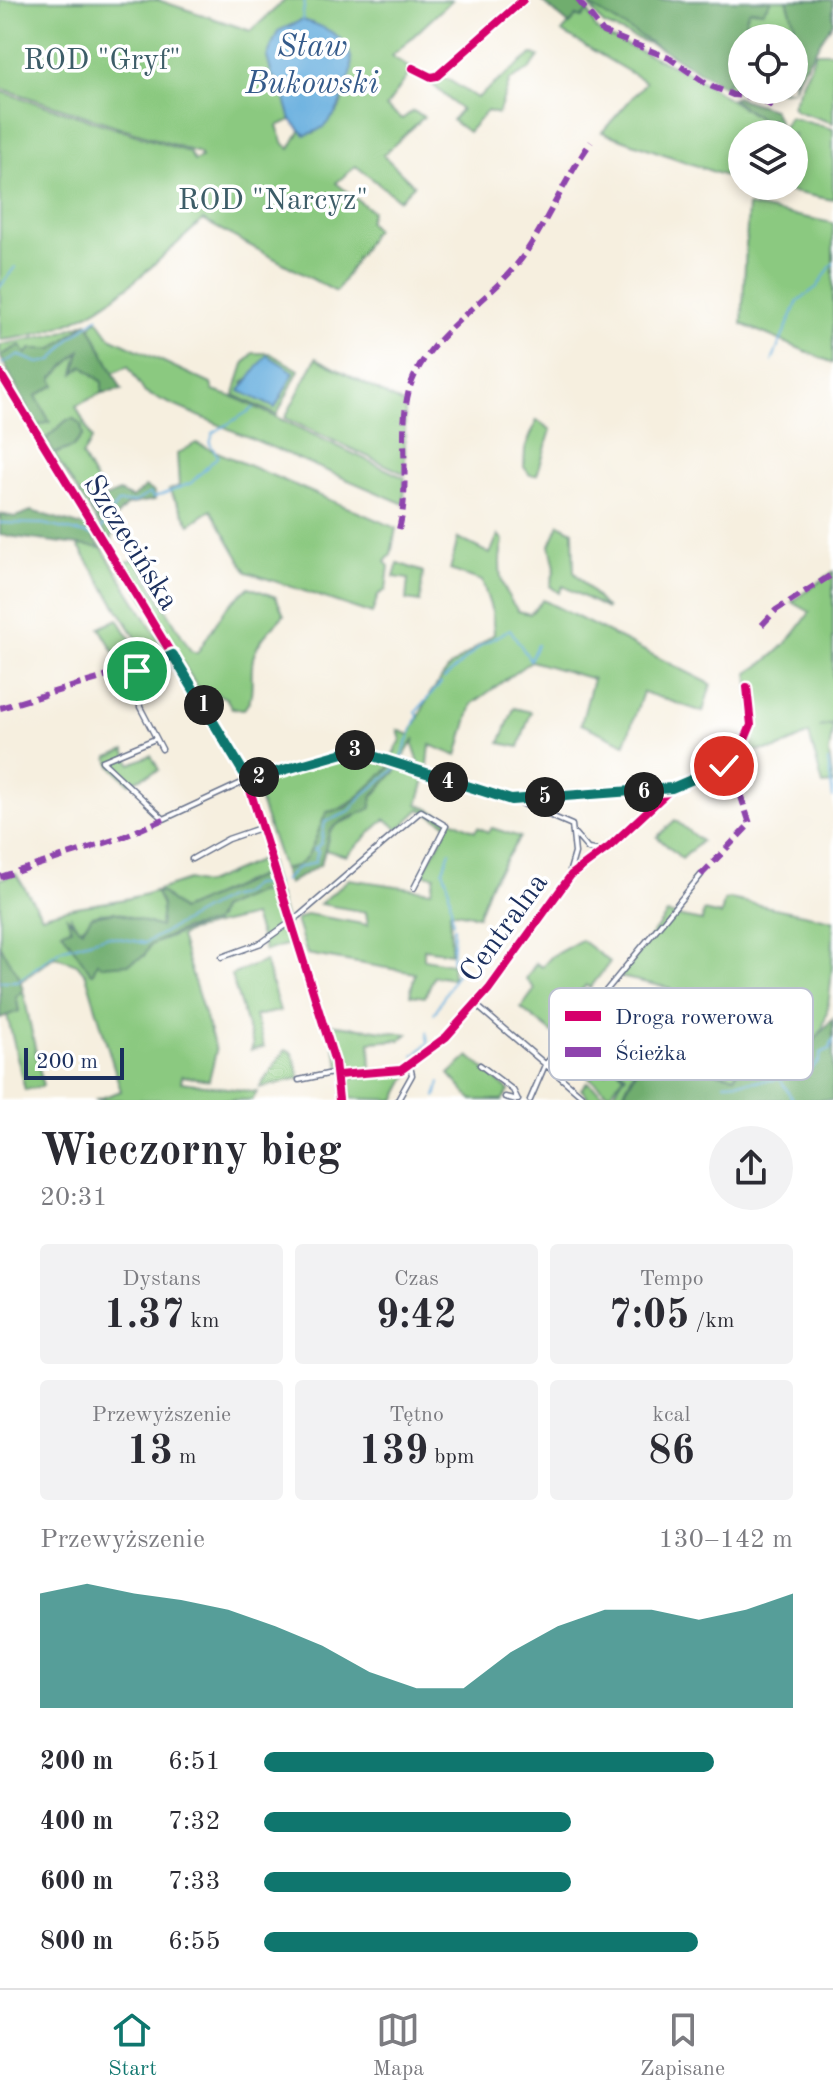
<!DOCTYPE html>
<html lang="pl">
<head>
<meta charset="utf-8">
<style>
	:root { --surface:#fff; --page:#f2f2f3; --text:#2b2b33; --muted:#7c7c81; --line:#e1e1e2; --accent:#0f766e }
	body { margin:0; font-family:"Old Standard TT",serif; background:var(--page); color:var(--text); height:100vh; display:flex; flex-direction:column; font-size:30px; white-space:nowrap }
	* { box-sizing:border-box; margin:0 }
	p { font-size:26px; color:var(--muted) }
	.icon { flex:none; width:44px; height:44px; fill:none; stroke:currentColor; stroke-width:2; stroke-linecap:round; stroke-linejoin:round }
	.map { position:relative; height:1100px; overflow:hidden }
	.side { display:flex; flex-direction:column; background:var(--surface); flex:1 }
	.side>* { flex:none }
	.fabs { position:absolute; left:728px; top:24px; display:grid; gap:16px }
	.fabs a { display:grid; place-items:center; width:80px; height:80px; border-radius:50%; background:var(--surface); box-shadow:0 4px 12px #0003; font-size:40px }
	.scale { position:absolute; left:24px; bottom:20px; width:100px; box-sizing:border-box; padding-left:8px; border:4px solid #1b2f5e; border-top:0; font-size:22px; line-height:28px; white-space:nowrap; color:#1b2f5e; -webkit-text-stroke:6px #fff; paint-order:stroke }
	.pin { position:absolute; display:grid; place-items:center; width:68px; height:68px; color:#fff; margin:-34px; border:4px solid #fff; border-radius:50%; box-shadow:0 2px 8px #0007 }
	.km { position:absolute; width:40px; height:40px; margin:-20px; border-radius:50%; background:#222; color:#fff; font-size:22px; line-height:40px; text-align:center }
	.round { display:grid; place-items:center; flex:none; width:84px; height:84px; border-radius:42px; background:var(--page) }
	.head { display:flex; align-items:center; justify-content:space-between; height:136px; padding:0 40px }
	h1 { font-size:44px; font-weight:700; line-height:60px }
	.figures { display:grid; grid-template-columns:repeat(3,1fr); gap:12px; height:136px; padding:8px 40px }
	.figures div { display:grid; align-content:center; border-radius:8px; background:var(--page); text-align:center }
	.figures b { font-size:40px; font-weight:700 }
	.figures small { font-size:22px; font-weight:400 }
	.figures p { font-size:22px }
	.chart { height:224px; padding:16px 40px }
	.chart p { display:flex; justify-content:space-between }
	.chart svg { width:100%; height:144px; margin-top:8px; fill:var(--accent); opacity:.7 }
	ul { padding:0 40px; list-style:none; font-size:26px }
	li { display:grid; grid-template-columns:128px 96px 1fr; align-items:center; height:60px }
	li i { height:20px; border-radius:10px; background:var(--accent) }
	.tab-bar { display:flex; justify-content:space-around; align-items:center; height:112px; border-top:2px solid var(--line); background:var(--surface); font-size:22px; color:var(--muted) }
	.tab-bar a { display:grid; justify-items:center; gap:4px }
	.tab-bar .current { color:var(--accent) }
	.map>svg:first-child { display:block }
	.green { fill:#8bc980; stroke:#537c6f; stroke-width:2; fill-rule:evenodd }
	.forest { fill:#70ad6e; stroke:#466e66; stroke-width:2 }
	.water { fill:#66aede; stroke:#406e9e; stroke-width:2 }
	.lines { fill:none; stroke-linecap:round; stroke-linejoin:round }
	.stream { stroke:#66aede; stroke-width:2 }
	.minor-casing { stroke:#68728b; stroke-width:7 }
	.minor { stroke:#fff; stroke-width:4 }
	.quiet { stroke:#8e44ad; stroke-width:6; stroke-dasharray:12 6; stroke-linecap:butt }
	.cycleway-casing { stroke:#fff; stroke-width:13 }
	.cycleway { stroke:#d6006c; stroke-width:8 }
	.route-casing { stroke:#fff; stroke-width:16 }
	.route { stroke:#0f766e; stroke-width:10 }
	.labels { text-anchor:middle; stroke-width:7; stroke-linejoin:round; paint-order:stroke }
	.park-label { font-size:30px; fill:#3d5d68; stroke:#fff }
	.street-label { font-size:30px; fill:#1b2f5e; stroke:#fff }
	.water-label { font-size:32px; font-style:italic; fill:#355b8b; stroke:#fff }
	.key { fill:#fff; stroke:#bbc1cf; stroke-width:2 }
	.key-label { font-size:22px; fill:#1b2f5e }
</style>
</head>
<body>
<div class="map">
<svg width="833" height="1100" viewBox="0 0 833 1100">
	<rect width="100%" height="100%" fill="#fff"/>
	<filter id="ink" filterUnits="userSpaceOnUse"><feTurbulence type="fractalNoise" baseFrequency=".0125" numOctaves="2"/><feDisplacementMap in="SourceGraphic" scale="16" xChannelSelector="R" yChannelSelector="G"/><feConvolveMatrix kernelMatrix="1 2 1 2 8 2 1 2 1" color-interpolation-filters="sRGB"/></filter>
	<filter id="wash" filterUnits="userSpaceOnUse"><feTurbulence type="fractalNoise" baseFrequency=".006" numOctaves="4" result="noise"/><feDisplacementMap in="SourceGraphic" scale="32" xChannelSelector="R" yChannelSelector="G"/><feGaussianBlur stdDeviation="1.8" result="paint"/><feColorMatrix in="noise" values="0 0 0 0 0 0 0 0 0 0 0 0 0 0 0 0 0 1.4 0 .05"/><feComposite in="paint" operator="in"/></filter>
	<g filter="url(#wash)">
		<rect width="100%" height="100%" fill="#f6efdf"/>
		<path class="green" d="M0,0H158L251,31L285,0H452L392,56L412,70L386,107L402,119L413,111L424,117L383,155L414,185L399,200L356,166L336,183L372,211L368,222L375,229L336,292L203,220C138,278 92,332 0,340V91L189,152L194,161L201,158L199,153L0,88ZM272,75L344,90C343,112 330,120 314,133L301,129L290,149L284,144L277,126L291,120L282,88Z
			M585,0H833V10L815,36L794,88V38H742V90H794L764,92L761,98L723,86L674,54L604,25Z
			M588,11L596,29L605,36L686,71L763,121L757,134H742V182L602,132L646,82L562,32L576,16L582,18Z
			M816,52H833V123L796,111L792,106Z
			M532,54L539,57L529,70L510,80L498,114L487,111L468,132L452,120L461,110L432,84L441,75L477,98Z
			M789,117L833,129V200L762,186H794V134H779Z
			M748,206L833,223V363L742,324Z
			M97,319L110,337L211,384L213,391L236,398L405,478L404,504L145,393L128,366L113,373L90,328Z
			M88,322L53,349H31L30,354H26L20,346L0,356V345L57,334Z
			M80,351L74,373L83,366L102,382V393L76,406L92,439L82,456L104,496L91,504L90,511L54,454L73,447L83,435L67,420L47,438V443L37,426L49,422L35,396L55,385L52,379Z
			M253,353H269L299,370L277,415L234,395L244,364ZM294,372L275,408L243,383L252,376Z
			M316,358L405,405V474L285,418Z
			M537,420L551,430L537,475H530L524,467L525,449Z
			M196,443L396,528L391,554L385,562L389,566L386,590L378,595L372,614L247,572L211,510L190,524L169,490L179,486L177,454Z
			M559,524L573,531L574,572L607,609L563,586L559,593L550,586L555,568L550,545Z
			M498,535L503,540C497,570 499,586 518,611L530,614L543,600L711,684L703,712L643,692L625,744L581,724L593,679L531,661L472,704L457,756L430,745L427,774L416,770L419,763L413,745L415,738L399,764L390,760L401,740L398,730L410,735L430,694L450,667L494,634L492,612L482,581L450,570L458,538L490,554Z
			M77,544L102,548L161,643L143,648L140,644Z
			M136,559L191,651L197,653L226,608L249,587L276,597L284,615C273,627 261,637 255,652C247,670 258,694 244,709L232,708L226,698L214,693L206,702L123,563Z
			M398,563L423,572L420,602L406,600L408,579L394,577Z
			M833,572V724L819,727L833,725L829,753L833,784L823,785L809,734L777,749L742,752L753,719L748,673C777,656 792,639 810,612L792,602Z
			M118,619L146,664L125,670L100,628Z
			M514,708L531,712L519,747L500,743Z
			M125,750L131,764L151,755L159,770L129,783L111,766L108,757Z
			M354,753L391,766L362,794L337,811L310,858L296,867L283,869L253,781Z
			M398,768L426,777L418,804L475,831L478,827L488,832L492,828L520,837L490,884L478,916L450,911L451,953L424,949V959L452,964L453,979L434,976L425,997L410,995L415,973L307,954L296,920L307,914L368,925L366,912L320,904L349,879L431,891L435,876L422,874L449,825L420,809L399,829L385,819L346,856L325,850L330,830L337,824L354,818Z
			M675,820L701,841L682,859L657,837Z
			M268,857L271,871L181,910L158,890L188,880L204,884Z
			M16,874L42,916C80,902 117,905 155,891L162,905L160,927L114,912L99,913L79,930L71,917V928L63,931L93,972L97,962L105,966L148,950L150,945L217,919L220,909C237,902 264,884 279,896L292,943L265,951L253,916L190,931L180,937L216,1051L209,1080L182,1076L181,1082L257,1092L252,1100H95L121,1091L86,975L77,964L55,956L21,981L0,946V879Z
			M730,899L833,920C833,946 833,1033 812,1042C801,1046 787,1039 775,1042C763,1045 760,1051 741,1054L735,1076L650,1056L636,1067L620,1100H590L581,1089L587,1082L610,1099L626,1074L614,1065L624,1075L609,1094L585,1074L594,1063L606,1072L612,1063L583,1045L567,1042L587,1020L605,1023L614,1000L654,1010L670,988L620,977L667,914L702,921L703,911L721,915L724,901Z
			M581,940L610,962L590,988L586,985L565,1008L581,1019L564,1042L521,1008L535,989L526,979L536,963L542,967L552,956Z
			M265,961L280,1011L255,1016L264,1047L251,1050L253,1045L231,975Z
			M23,990L43,1086L25,1090L7,1015L19,1011L16,996Z
			M328,1024L408,1034L400,1040L370,1042L371,1071L341,1070Z
			M285,1050L292,1052L300,1078L259,1088Z
			M469,1056L509,1091L502,1100H472L449,1074Z
			M410,1072L395,1100L342,1098L345,1077H388Z"/>
		<path class="forest" d="M540,0H574L588,11L581,18L576,16L570,25Z
			M580,0H770V2L763,11L750,10C744,18 744,30 750,38H742V70L723,86Z
			M787,0H833V22L795,82L794,38H790L789,31L795,26Z
			M735,97L773,109L780,125L776,134H757L763,121L732,99Z
			M88,322L122,390L102,393V382L83,366L75,373L80,351L52,379L55,385L36,396L50,422L37,426L0,356L20,345L26,354L31,349H53Z
			M74,419L81,425L83,435L73,447L54,454L46,439L67,420Z
			M145,487L154,492L155,500L127,505L115,518L111,544L90,511L91,504L119,492L132,498Z
			M31,511L90,528L94,539L102,548L0,535V514L15,517Z
			M391,766L398,768L373,795L371,808C358,816 334,821 329,834C325,844 325,856 320,865L288,884L283,869C313,869 314,833 327,812L346,808Z
			M271,871L278,897L270,891L256,893L220,909L214,923L185,929L150,945L144,956L129,964L101,966L97,962L93,973L90,972L62,931L71,928L67,917L82,930L92,916L115,912L160,927L162,905L155,891L162,893L181,910Z
			M0,946L19,976L23,990L16,997L19,1011L0,1018Z
			M833,1018V1100H620L644,1057L735,1076L746,1050L761,1051L773,1042H813Z"/>
		<path class="water" d="M302,20C328,27 357,41 351,74C349,80 345,85 344,91C339,112 328,130 305,135L291,120L282,88L272,75L267,57L278,31Z
			M267,355L294,372L275,408L240,391Z"/>
		<g class="lines">
			<path class="stream" d="M302,20L305,0
				M0,287L15,267
				M772,361L798,301L817,287L833,263
				M2,364L18,355L38,363L52,361L71,338L98,317
				M0,523L43,524L95,536
				M101,529L117,503L135,502L150,493L153,498L191,483L218,456L210,444L213,433L254,408
				M444,679L480,646L510,629L530,660L537,645
				M828,761L833,798
				M399,763L418,716L416,712L441,683
				M284,881L295,869L315,862L318,851L314,850L321,843L325,822L349,812L361,797L396,768
				M447,881L443,870L450,851
				M448,883L453,923
				M452,962L454,927
				M0,981H18L61,949L107,936L145,943L226,898L240,895L253,885L276,883
				M434,1014L458,971
				M414,1056L428,1043L427,1032
				M779,1077L793,1100
				M725,1083L773,1080L792,1074L804,1075L819,1061L821,1053L830,1049L833,1039
				M436,1097L440,1082"/>
		</g>
	</g>
	<g filter="url(#ink)">
		<g class="lines">
			<defs>
				<path id="minor" d="M413,68L431,77L437,76L523,0
					M0,373L245,774L335,1062L339,1100
					M137,669L140,707L162,749
					M108,676L173,655
					M155,739L102,761L164,819L246,781L354,750L511,800L672,788
					M516,801L572,825L575,853L568,877
					M575,834L588,849L602,851
					M192,859L228,839L263,827
					M222,957L261,943L299,916L421,811L446,826L414,888
					M604,996L651,1004
					M476,1005L587,1100
					M480,1065L513,1090L518,1100
					M338,1075L401,1070L446,1037L489,989L571,875L609,847L672,788L717,770L738,756L751,725L747,687
					M299,1080L337,1072
					M505,1097L517,1100
					M398,1100L412,1075L410,1066
					M530,1100L545,1065L701,875"/>
			</defs>
			<use href="#minor" class="minor-casing"/>
			<use href="#minor" class="minor"/>
			<path class="quiet" d="M578,0L603,32L669,58L708,85L733,95L758,97L775,108
				M777,134L781,128
				M399,529C412,481 396,426 411,384C431,330 496,298 526,252C550,216 566,177 591,142
				M762,625L776,610L833,574
				M0,708L108,676
				M701,875L750,824L730,763
				M0,877L123,837L164,819"/>
			<defs>
				<path id="cycleway" d="M413,68L431,77L437,76L523,0
					M0,373L245,774L335,1062L339,1100
					M338,1075L401,1070L446,1037L489,989L571,875L609,847L672,788L717,770L738,756L751,725L747,687"/>
			</defs>
			<use href="#cycleway" class="cycleway-casing"/>
			<use href="#cycleway" class="cycleway"/>
		</g>
	</g>
	<g class="lines" filter="url(#ink)">
		<defs>
			<path id="route" d="M137,671L173,655L248,780L354,750L511,800L672,788L724,766"/>
		</defs>
		<use href="#route" class="route-casing"/>
		<use href="#route" class="route"/>
	</g>
	<g class="labels">
		<g class="park-label">
			<text x="102" y="69">ROD "Gryf"</text>
			<text x="273" y="209">ROD "Narcyz"</text>
		</g>
		<g class="street-label">
			<text transform="translate(132 542) rotate(58)" y="10">Szczecińska</text>
			<text transform="translate(503 927) rotate(-54)" y="10">Centralna</text>
		</g>
		<g class="water-label">
			<text x="312" y="56">Staw<tspan x="312" dy="37">Bukowski</tspan></text>
		</g>
	</g>
	<rect x="549" y="988" width="264" height="92" rx="12" class="key"/>
	<rect x="565" y="1011" width="36" height="10" fill="#d6006c"/>
	<rect x="565" y="1047" width="36" height="10" fill="#8e44ad"/>
	<g class="key-label">
		<text x="615" y="1024">Droga rowerowa</text>
		<text x="615" y="1060">Ścieżka</text>
	</g>
</svg>
<div class="fabs">
<a><svg class="icon" aria-label="locate" viewBox="0 0 24 24"><circle cx="12" cy="12" r="6"/><path d="M12 2v4M12 18v4M2 12h4M18 12h4"/></svg></a>
<a><svg class="icon" aria-label="layers" viewBox="0 0 24 24"><path d="M12 4l9 5-9 5-9-5zM3 14l9 5 9-5"/></svg></a>
</div>
<div class="scale">200 m</div>
<div class="pin" style="left:137px;top:671px;background:#1e9e55"><svg class="icon" aria-label="arrive" viewBox="0 0 24 24"><path d="M6 21V4h12l-3 4 3 4H6"/></svg></div>
<div class="pin" style="left:724px;top:766px;background:#d93025"><svg class="icon" aria-label="check" viewBox="0 0 24 24"><path d="M5 12l5 5 9-10"/></svg></div>
<b class="km" style="left:204px;top:705px">1</b>
<b class="km" style="left:259px;top:777px">2</b>
<b class="km" style="left:355px;top:750px">3</b>
<b class="km" style="left:448px;top:782px">4</b>
<b class="km" style="left:545px;top:797px">5</b>
<b class="km" style="left:644px;top:792px">6</b>
</div>
<section class="side">
<div class="head"><div><h1>Wieczorny bieg</h1><p>20:31</p></div><a class="round"><svg class="icon" aria-label="share" viewBox="0 0 24 24"><path d="M12 15V3M7 8l5-5 5 5M5 13v7h14v-7"/></svg></a></div>
<div class="figures">
<div><p>Dystans</p><b>1.37<small> km</small></b></div>
<div><p>Czas</p><b>9:42</b></div>
<div><p>Tempo</p><b>7:05<small> /km</small></b></div>
</div>
<div class="figures">
<div><p>Przewyższenie</p><b>13<small> m</small></b></div>
<div><p>Tętno</p><b>139<small> bpm</small></b></div>
<div><p>kcal</p><b>86</b></div>
</div>
<div class="chart"><p><span>Przewyższenie</span>130–142 m</p>
<svg viewBox="0 0 160 44" preserveAspectRatio="none"><path d="M0 44V9L10 6L20 9L30 11L40 14L50 19L60 25L70 33L80 38L90 38L100 27L110 19L120 14L130 14L140 17L150 14L160 9V44z"/></svg>
</div>
<ul>
<li><b>200 m</b>6:51<i style="width:85%"></i></li>
<li><b>400 m</b>7:32<i style="width:58%"></i></li>
<li><b>600 m</b>7:33<i style="width:58%"></i></li>
<li><b>800 m</b>6:55<i style="width:82%"></i></li>
</ul>
</section>
<nav class="tab-bar">
<a class="current"><svg class="icon" aria-label="home" viewBox="0 0 24 24"><path d="M3 11l9-7 9 7M6 9v11h12V9"/></svg>Start</a>
<a><svg class="icon" aria-label="map" viewBox="0 0 24 24"><path d="M3 6l6-2 6 2 6-2v14l-6 2-6-2-6 2zM9 4v14M15 6v14"/></svg>Mapa</a>
<a><svg class="icon" aria-label="saved" viewBox="0 0 24 24"><path d="M7 4h10v16l-5-4-5 4z"/></svg>Zapisane</a>
</nav>
</body>
</html>
